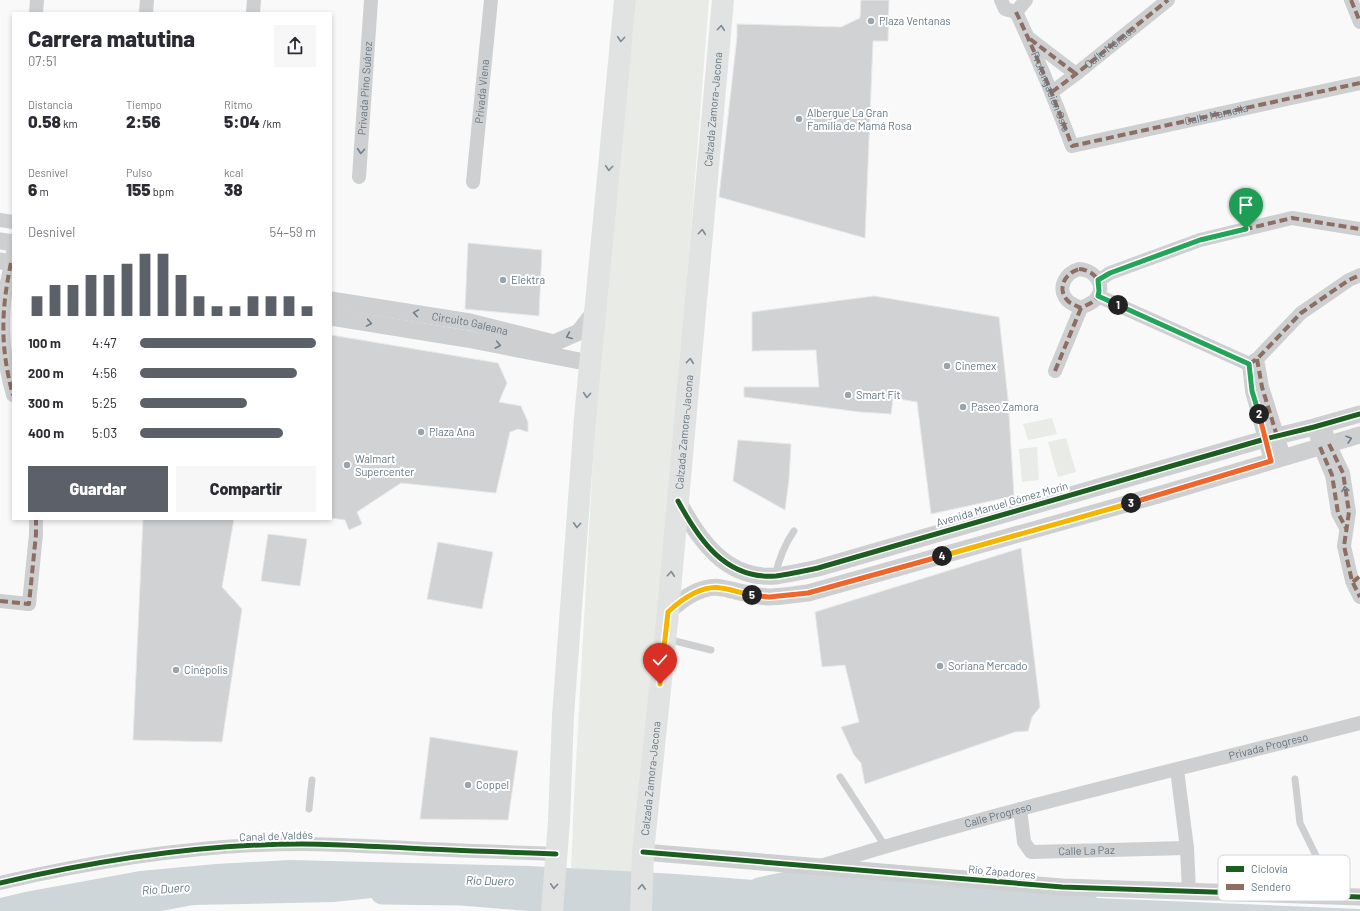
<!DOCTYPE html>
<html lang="es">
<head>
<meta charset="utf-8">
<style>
	:root { --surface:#fff; --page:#f7f7f7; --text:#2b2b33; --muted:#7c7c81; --accent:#5c6169 }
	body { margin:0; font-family:Barlow,sans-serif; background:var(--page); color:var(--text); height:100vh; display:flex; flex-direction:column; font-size:15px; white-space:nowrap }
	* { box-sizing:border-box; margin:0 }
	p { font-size:13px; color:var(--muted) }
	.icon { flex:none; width:22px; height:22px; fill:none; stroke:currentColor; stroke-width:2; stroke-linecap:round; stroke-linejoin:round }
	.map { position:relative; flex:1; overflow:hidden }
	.details { position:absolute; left:12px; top:12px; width:320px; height:508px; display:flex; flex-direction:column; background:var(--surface); border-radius:0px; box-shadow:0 2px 6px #0003 }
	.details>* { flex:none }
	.pin { position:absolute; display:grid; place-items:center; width:34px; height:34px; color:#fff; margin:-41px -17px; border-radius:50% 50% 50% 0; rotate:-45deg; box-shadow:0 0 4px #0007 }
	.pin .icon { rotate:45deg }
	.km { position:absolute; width:20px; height:20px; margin:-10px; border-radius:50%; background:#222; color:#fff; font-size:11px; line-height:20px; text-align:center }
	.round { display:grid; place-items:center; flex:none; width:42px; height:42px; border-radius:0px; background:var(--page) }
	.summary { display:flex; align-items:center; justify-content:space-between; height:68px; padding:0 16px }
	h1 { font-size:22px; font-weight:800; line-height:30px }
	.figures { display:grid; grid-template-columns:repeat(3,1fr); gap:6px; height:68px; padding:4px 16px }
	.figures div { display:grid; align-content:center }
	.figures b { font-size:17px; font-weight:800 }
	.figures small { font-size:11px; font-weight:400 }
	.figures p { font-size:11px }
	.chart { height:112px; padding:8px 16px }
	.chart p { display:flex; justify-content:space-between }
	.chart svg { width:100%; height:72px; margin-top:4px; stroke:var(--accent); stroke-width:6 }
	.cta { display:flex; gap:8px; margin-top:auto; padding:8px 16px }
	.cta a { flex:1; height:46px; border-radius:0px; background:var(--accent); color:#fff; font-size:16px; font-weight:800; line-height:46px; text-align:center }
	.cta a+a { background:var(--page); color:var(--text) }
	ul { padding:0 16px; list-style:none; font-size:13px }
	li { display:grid; grid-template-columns:64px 48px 1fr; align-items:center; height:30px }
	li i { height:10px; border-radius:5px; background:var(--accent) }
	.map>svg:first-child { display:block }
	.green { fill:#e8ebe6 }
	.water { fill:#ced6d9 }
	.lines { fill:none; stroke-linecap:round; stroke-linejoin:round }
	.river { stroke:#ced6d9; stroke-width:23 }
	.building { fill:#d0d2d3; stroke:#e8e8e8 }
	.service { stroke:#cecfd0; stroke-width:7 }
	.minor { stroke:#cecfd0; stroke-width:14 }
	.tertiary { stroke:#cecfd0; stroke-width:17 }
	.primary { stroke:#e1e2e2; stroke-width:22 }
	.quiet { stroke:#8d6e63; stroke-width:4; stroke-dasharray:8 4; stroke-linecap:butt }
	.cycleway-casing { stroke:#fff; stroke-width:8 }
	.cycleway { stroke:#1b5e20; stroke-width:5 }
	.oneway { stroke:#7e8c96 }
	.oneway2 { stroke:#707f8b }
	.split-1-casing { stroke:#fff; stroke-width:8 }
	.split-2-casing { stroke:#fff; stroke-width:8 }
	.split-3-casing { stroke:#fff; stroke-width:8 }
	.split-4-casing { stroke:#fff; stroke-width:8 }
	.split-5-casing { stroke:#fff; stroke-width:8 }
	.split-6-casing { stroke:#fff; stroke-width:8 }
	.split-1 { stroke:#22a559; stroke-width:5 }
	.split-2 { stroke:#22a559; stroke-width:5 }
	.split-3 { stroke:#f0652b; stroke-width:5 }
	.split-4 { stroke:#f5b400; stroke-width:5 }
	.split-5 { stroke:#f0652b; stroke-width:5 }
	.split-6 { stroke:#f5b400; stroke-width:5 }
	.poi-dot { fill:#99a4ac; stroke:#fff; stroke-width:1.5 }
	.labels { text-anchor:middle; stroke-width:4; stroke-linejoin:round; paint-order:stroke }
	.poi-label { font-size:11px; fill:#657683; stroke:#fff; text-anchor:start }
	.street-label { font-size:11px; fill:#657683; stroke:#fff }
	.water-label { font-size:12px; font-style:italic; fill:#60757c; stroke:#fff }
	.key { fill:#fff; stroke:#d1d6da; stroke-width:1 }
	.key-label { font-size:11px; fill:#657683 }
</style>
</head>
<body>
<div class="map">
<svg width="1360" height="911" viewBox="0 0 1360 911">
	<rect width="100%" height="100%" fill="#f9f9f9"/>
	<path class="green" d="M636,0H709L670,498L633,911H568C570,879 573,848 573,817L598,370Z
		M1052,418L1057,434L1028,440L1023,424Z
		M1066,438L1076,472L1058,477L1048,442Z
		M1037,447L1039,480L1022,482L1019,449Z"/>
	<path class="water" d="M290,860L530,866L676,874L856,888L1360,909V911H673L534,896L428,892L334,902L193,905L161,911H0V898L25,892L140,871L216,864Z"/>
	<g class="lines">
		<path class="river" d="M759,889L806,879L1085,898
			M382,893L461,894L559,902L576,901L645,911L684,903"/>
	</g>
	<path class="building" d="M861,0H889L888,41H873L865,238L719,197L737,37V24L841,27L860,18Z
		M468,243L542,250L539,316L465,309Z
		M874,296L999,317L1008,399L1014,496L931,514L917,402L893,398L891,414L860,412L744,397V387H819L816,350L752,351V312Z
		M331,335L498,363L507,383L499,402L521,406L528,422V432L518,429L510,432L496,493L401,483L357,512L362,524L349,530L345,520L331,518Z
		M738,440L791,444L789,479L785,510L733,481Z
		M143,519H234L222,587L242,609L222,742L133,740Z
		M268,534L307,539L300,586L261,581Z
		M438,542L493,552L482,609L427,599Z
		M1021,548L1040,707L1032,717L1028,731L1015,732L865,784L861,763L854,755L841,727L859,722L845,665L822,667L815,612Z
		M430,737L518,751L508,820L420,819Z"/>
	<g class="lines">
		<path class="service" d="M775,576C779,559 784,545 794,531
			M667,639L711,650
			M840,777L885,846
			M1295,779L1300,823L1325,874L1326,896
			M309,809L312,780"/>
		<g class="minor">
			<path d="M1001,0L1005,9L1016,12L1026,0"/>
			<path d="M1351,0L1360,22"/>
			<path d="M1016,12C1037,56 1055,100 1072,146L1360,83"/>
			<path d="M36,13L37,0"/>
			<path d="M146,13L147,0"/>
			<path d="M253,13L254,0"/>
			<path d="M1030,39L1076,74"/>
			<path d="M1052,92L1076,74L1168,0"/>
			<path id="s1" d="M359,177L371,0"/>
			<path id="s2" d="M473,182L491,0"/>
			<path d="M0,220L13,222"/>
			<path d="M13,253C11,267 7,280 5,293C1,328 3,361 13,395"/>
			<path d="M1079,269C1095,270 1108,286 1095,300C1091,304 1086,305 1081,308C1077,306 1071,304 1068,301C1056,289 1065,273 1079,269Z"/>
			<path d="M1098,281L1110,273L1200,240L1292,218L1360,229"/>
			<path d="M1098,296L1249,364"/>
			<path d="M1257,359L1262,387L1284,457"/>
			<path d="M1249,364L1257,359L1301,313L1349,280L1360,275"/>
			<path d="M1249,364L1252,391L1271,461"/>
			<path d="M1055,371L1081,308"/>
			<path d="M1324,424L1329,444L1343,473L1349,512L1344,546L1352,581L1360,597"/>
			<path d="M1314,427L1320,447L1332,475L1338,513L1346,528"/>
			<path d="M0,601L29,604L36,534V519"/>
			<path d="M1177,770L1187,848L1189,891"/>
			<path id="s3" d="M1020,809L1024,842L1031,852L1187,848"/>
			<path id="s4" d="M824,865C1001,810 1181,769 1360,723"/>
			<path d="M0,883C99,860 200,844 302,844C330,844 359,846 387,847C443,850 499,852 556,854"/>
		</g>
		<g class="tertiary">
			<path d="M0,241L13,243"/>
			<path d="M0,261L13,263"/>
			<path id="s5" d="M331,300L470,322L554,343L579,332L596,310"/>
			<path d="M331,317L467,339L590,363"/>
			<path d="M678,501C699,540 726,580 776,576C790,574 804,571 818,568L1265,439L1314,427L1360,414"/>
			<path d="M668,612C681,600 702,584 722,588C738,591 752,596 768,597C781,597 795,594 808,593L1158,495L1360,435"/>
			<path d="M643,852L1062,887L1360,897"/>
		</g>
		<g class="primary">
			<path d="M552,911L559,821L563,716L585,418L625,0"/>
			<path id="s6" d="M641,911L643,852L668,612L723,0"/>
		</g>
		<g class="quiet">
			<path d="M1351,0L1360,22"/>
			<path id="s7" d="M1016,12C1037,56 1055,100 1072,146L1360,83"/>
			<path d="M1030,39L1076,74"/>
			<path id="s8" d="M1052,92L1076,74L1168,0"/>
			<path d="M11,263C1,310 0,348 13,395"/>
			<path d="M1079,269C1095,270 1108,286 1095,300C1091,304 1086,305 1081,308C1077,306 1071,304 1068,301C1056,289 1065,273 1079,269Z"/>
			<path d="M1098,281L1110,273L1200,240L1292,218L1360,229"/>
			<path d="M1098,296L1249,364"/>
			<path d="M1257,359L1262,387L1277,436"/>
			<path d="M1249,364L1257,359L1301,313L1349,280L1360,275"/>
			<path d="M1249,364L1252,391L1265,439"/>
			<path d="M1055,371L1081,308"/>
			<path d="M1329,444L1343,473L1349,512L1344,546L1352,581L1360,597"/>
			<path d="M1320,447L1332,475L1338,513L1346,528"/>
			<path d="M1353,582L1360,576"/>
			<path d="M0,601L29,604L36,534V519"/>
		</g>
		<defs>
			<path id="cycleway" d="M678,501C699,540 726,580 776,576C790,574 804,571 818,568L1265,439L1314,427L1360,414
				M643,852L1062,887L1360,897
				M0,883C99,860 200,844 302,844C330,844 359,846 387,847C443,850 499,852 556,854"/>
		</defs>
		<use href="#cycleway" class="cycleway-casing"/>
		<use href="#cycleway" class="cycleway"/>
	</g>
	<defs><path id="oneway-chevron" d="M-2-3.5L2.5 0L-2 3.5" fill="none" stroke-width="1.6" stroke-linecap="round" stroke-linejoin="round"/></defs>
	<g class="oneway">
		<use href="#oneway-chevron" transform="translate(721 28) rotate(-85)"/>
		<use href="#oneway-chevron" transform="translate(621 39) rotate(95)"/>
		<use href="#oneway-chevron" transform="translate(609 168) rotate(95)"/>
		<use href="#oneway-chevron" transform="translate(702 232) rotate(-85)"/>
		<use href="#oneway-chevron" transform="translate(690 361) rotate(-85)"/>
		<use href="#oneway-chevron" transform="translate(587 395) rotate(95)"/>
		<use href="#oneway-chevron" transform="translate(577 525) rotate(94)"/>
		<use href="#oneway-chevron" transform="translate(671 574) rotate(-85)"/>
		<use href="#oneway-chevron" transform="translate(554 886) rotate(94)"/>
		<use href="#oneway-chevron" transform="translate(642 887) rotate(-87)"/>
	</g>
	<g class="oneway2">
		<use href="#oneway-chevron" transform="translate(361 151) rotate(94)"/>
		<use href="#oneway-chevron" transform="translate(416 313) rotate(-171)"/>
		<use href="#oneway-chevron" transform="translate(369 323) rotate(10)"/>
		<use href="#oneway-chevron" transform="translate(569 336) rotate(157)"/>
		<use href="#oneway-chevron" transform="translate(498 345) rotate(11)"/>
		<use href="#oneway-chevron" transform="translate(1349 439) rotate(-16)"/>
		<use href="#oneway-chevron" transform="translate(1345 489) rotate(-99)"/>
	</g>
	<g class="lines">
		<defs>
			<path id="split-1" d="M1118,305L1098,296L1099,291L1098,280L1110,273L1200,240L1246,229"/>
			<path id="split-2" d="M1118,305L1249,364L1252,391L1259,414"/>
			<path id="split-3" d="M1131,503L1271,461L1259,414"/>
			<path id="split-4" d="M942,556L1131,503"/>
			<path id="split-5" d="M752,595L769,597L808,593L942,556"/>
			<path id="split-6" d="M660,684L668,612C681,600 701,585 721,588C732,589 742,594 752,595"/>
		</defs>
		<use href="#split-1" class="split-1-casing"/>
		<use href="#split-2" class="split-2-casing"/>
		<use href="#split-3" class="split-3-casing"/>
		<use href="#split-4" class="split-4-casing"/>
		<use href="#split-5" class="split-5-casing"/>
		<use href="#split-6" class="split-6-casing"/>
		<use href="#split-1" class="split-1"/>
		<use href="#split-2" class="split-2"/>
		<use href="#split-3" class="split-3"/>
		<use href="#split-4" class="split-4"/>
		<use href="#split-5" class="split-5"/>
		<use href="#split-6" class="split-6"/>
	</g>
	<g class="poi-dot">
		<circle cx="871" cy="21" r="4"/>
		<circle cx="799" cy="119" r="4"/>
		<circle cx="503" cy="280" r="4"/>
		<circle cx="947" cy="366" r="4"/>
		<circle cx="848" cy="395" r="4"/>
		<circle cx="963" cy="407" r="4"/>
		<circle cx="421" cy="432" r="4"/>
		<circle cx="347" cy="465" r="4"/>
		<circle cx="940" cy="666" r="4"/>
		<circle cx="176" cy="670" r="4"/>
		<circle cx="468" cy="785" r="4"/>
	</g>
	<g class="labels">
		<g class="poi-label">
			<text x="879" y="25">Plaza Ventanas</text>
			<text x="807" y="117">Albergue La Gran<tspan x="807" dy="13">Familia de Mamá Rosa</tspan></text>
			<text x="511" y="284">Elektra</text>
			<text x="955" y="370">Cinemex</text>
			<text x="856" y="399">Smart Fit</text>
			<text x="971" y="411">Paseo Zamora</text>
			<text x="429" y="436">Plaza Ana</text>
			<text x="355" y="463">Walmart<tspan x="355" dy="13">Supercenter</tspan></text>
			<text x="948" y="670">Soriana Mercado</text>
			<text x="184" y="674">Cinépolis</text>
			<text x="476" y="789">Coppel</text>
		</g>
		<g class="street-label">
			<text dy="4" stroke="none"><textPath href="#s8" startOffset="74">Calle Mónaco</textPath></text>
			<text dy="4" stroke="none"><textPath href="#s1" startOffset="89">Privada Pino Suárez</textPath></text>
			<text dy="4" stroke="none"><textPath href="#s2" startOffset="91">Privada Viena</textPath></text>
			<text dy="4" stroke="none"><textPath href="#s7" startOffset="87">Prolongación Oslo</textPath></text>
			<text dy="4" stroke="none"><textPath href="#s6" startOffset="805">Calzada Zamora-Jacona</textPath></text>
			<text dy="4" stroke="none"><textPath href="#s7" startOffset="293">Calle Marsella</textPath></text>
			<text dy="4" stroke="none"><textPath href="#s5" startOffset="141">Circuito Galeana</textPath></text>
			<text dy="4" stroke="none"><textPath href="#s6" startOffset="481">Calzada Zamora-Jacona</textPath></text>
			<text transform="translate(1002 504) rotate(-16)" y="4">Avenida Manuel Gómez Morín</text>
			<text dy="4" stroke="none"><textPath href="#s4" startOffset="460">Privada Progreso</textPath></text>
			<text dy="4" stroke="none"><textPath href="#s6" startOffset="133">Calzada Zamora-Jacona</textPath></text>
			<text dy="4" stroke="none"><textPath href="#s4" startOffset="181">Calle Progreso</textPath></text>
			<text transform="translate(276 836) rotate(-2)" y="4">Canal de Valdés</text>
			<text dy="4" stroke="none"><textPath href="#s3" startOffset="101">Calle La Paz</textPath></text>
			<text transform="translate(1002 872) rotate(5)" y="4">Río Zapadores</text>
		</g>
		<g class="water-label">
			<text transform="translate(490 881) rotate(1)" y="4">Río Duero</text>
			<text transform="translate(166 889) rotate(-4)" y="4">Río Duero</text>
		</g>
	</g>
	<rect x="1218" y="855" width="132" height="46" rx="6" class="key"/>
	<rect x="1226" y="866" width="18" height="6" fill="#1b5e20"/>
	<rect x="1226" y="884" width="18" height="6" fill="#8d6e63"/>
	<g class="key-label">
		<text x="1251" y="873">Ciclovía</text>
		<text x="1251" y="891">Sendero</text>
	</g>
</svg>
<div class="pin" style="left:1246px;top:229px;background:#1e9e55"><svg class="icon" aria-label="arrive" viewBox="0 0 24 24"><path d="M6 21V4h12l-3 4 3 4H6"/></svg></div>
<div class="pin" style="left:660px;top:684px;background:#d93025"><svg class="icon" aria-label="check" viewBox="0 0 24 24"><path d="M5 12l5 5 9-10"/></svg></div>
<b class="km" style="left:1118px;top:305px">1</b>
<b class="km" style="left:1259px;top:414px">2</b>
<b class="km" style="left:1131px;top:503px">3</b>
<b class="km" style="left:942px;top:556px">4</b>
<b class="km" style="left:752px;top:595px">5</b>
<section class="details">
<div class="summary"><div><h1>Carrera matutina</h1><p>07:51</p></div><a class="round"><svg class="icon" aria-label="share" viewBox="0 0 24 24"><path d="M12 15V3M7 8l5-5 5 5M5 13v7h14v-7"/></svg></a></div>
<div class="figures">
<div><p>Distancia</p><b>0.58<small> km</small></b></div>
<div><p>Tiempo</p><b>2:56</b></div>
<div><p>Ritmo</p><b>5:04<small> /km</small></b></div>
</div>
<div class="figures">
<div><p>Desnivel</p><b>6<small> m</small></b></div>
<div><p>Pulso</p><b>155<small> bpm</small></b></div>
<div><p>kcal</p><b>38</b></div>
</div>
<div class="chart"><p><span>Desnivel</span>54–59 m</p>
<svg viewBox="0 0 160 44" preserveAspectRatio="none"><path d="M5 44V32M15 44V25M25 44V25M35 44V19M45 44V19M55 44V12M65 44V6M75 44V6M85 44V19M95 44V32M105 44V38M115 44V38M125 44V32M135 44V32M145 44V32M155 44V38"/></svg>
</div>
<ul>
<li><b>100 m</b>4:47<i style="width:100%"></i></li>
<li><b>200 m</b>4:56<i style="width:89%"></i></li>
<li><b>300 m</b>5:25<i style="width:61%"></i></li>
<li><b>400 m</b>5:03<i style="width:81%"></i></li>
</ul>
<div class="cta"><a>Guardar</a><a>Compartir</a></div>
</section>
</div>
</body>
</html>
